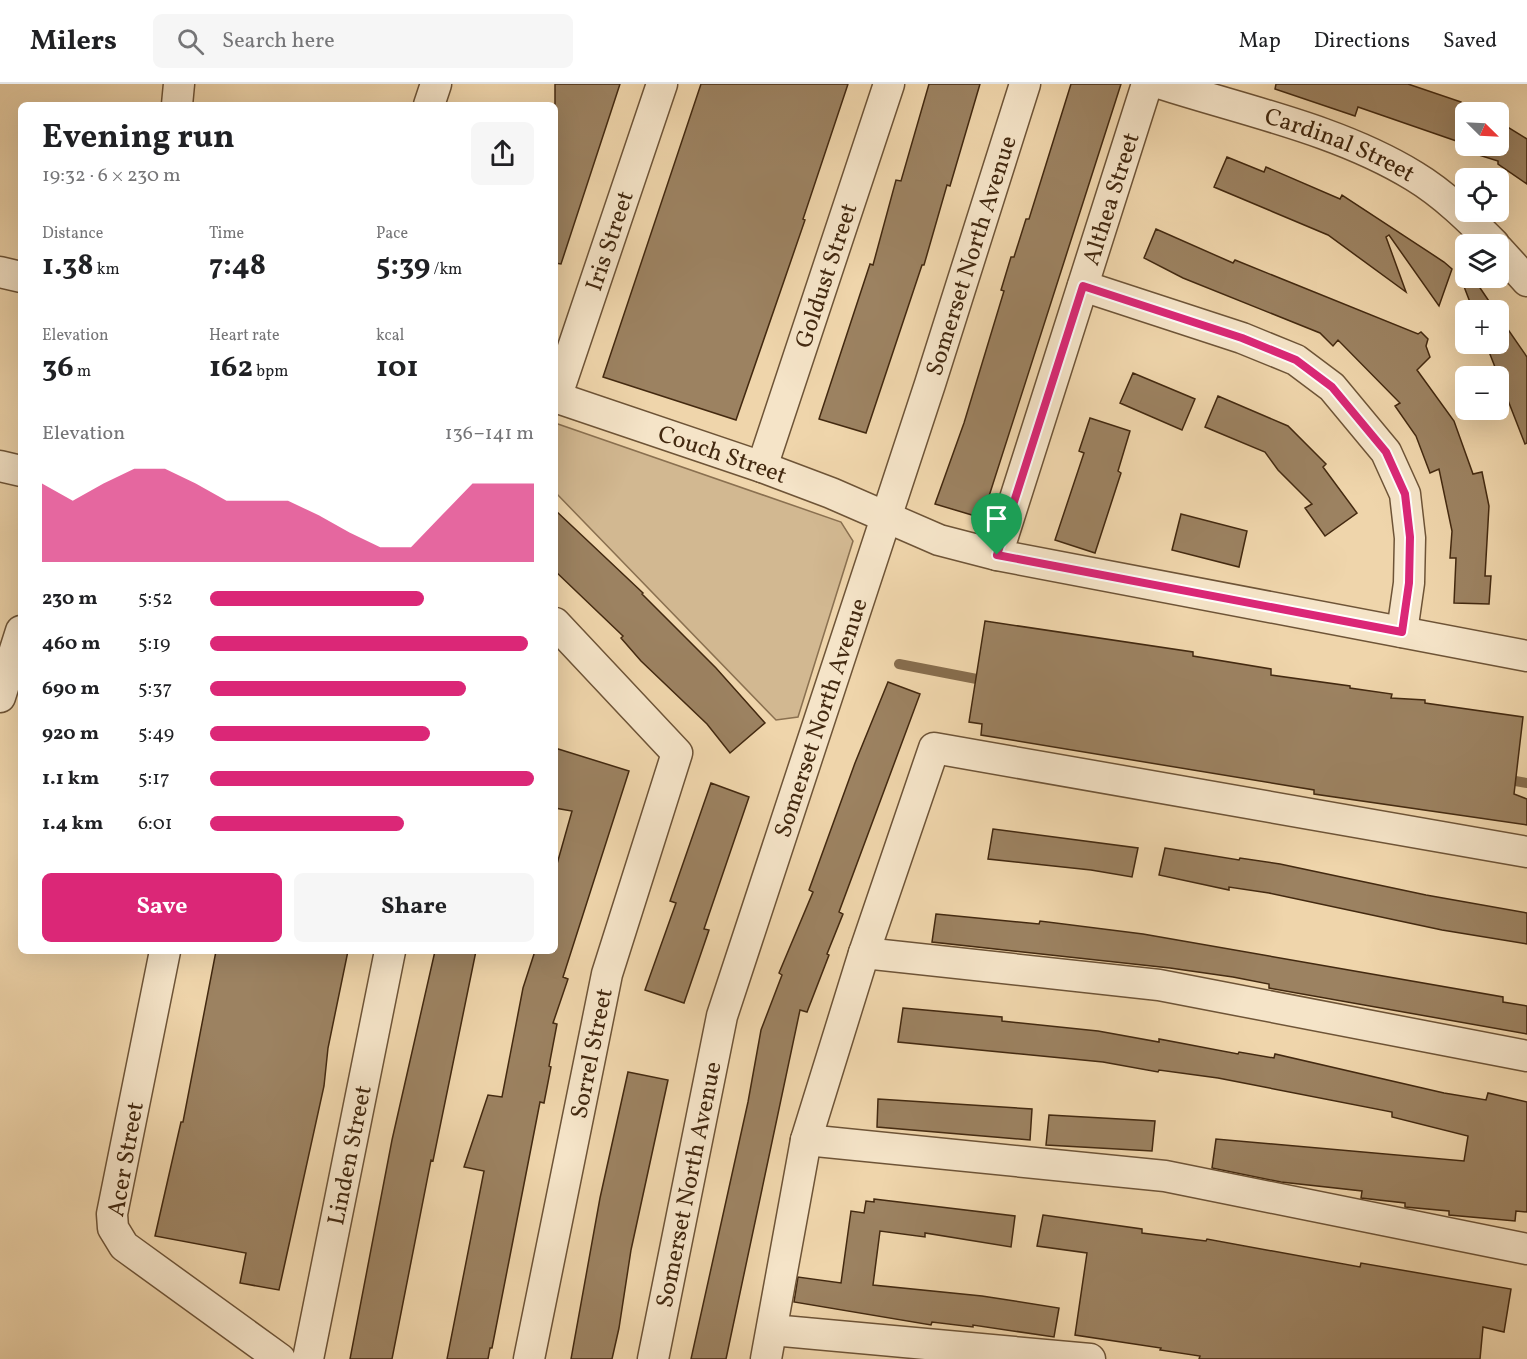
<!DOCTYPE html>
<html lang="en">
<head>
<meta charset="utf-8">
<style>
	:root { --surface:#fff; --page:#f6f6f6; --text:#202124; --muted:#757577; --line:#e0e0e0; --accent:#db2777 }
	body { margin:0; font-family:Vollkorn,serif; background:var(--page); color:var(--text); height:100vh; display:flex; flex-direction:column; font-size:22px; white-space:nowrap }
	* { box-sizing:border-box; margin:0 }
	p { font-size:20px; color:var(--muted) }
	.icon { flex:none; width:33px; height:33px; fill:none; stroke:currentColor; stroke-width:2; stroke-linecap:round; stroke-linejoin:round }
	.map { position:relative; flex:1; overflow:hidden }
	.side { position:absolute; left:18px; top:18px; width:540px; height:852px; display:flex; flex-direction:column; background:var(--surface); border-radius:9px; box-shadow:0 6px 24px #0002 }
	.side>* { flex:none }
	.needle { width:39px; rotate:114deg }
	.controls { position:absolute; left:1455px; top:18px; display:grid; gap:12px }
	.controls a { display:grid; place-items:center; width:54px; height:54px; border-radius:9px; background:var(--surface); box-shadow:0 6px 24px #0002; font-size:30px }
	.pin { position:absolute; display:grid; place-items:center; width:51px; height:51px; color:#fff; margin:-62px -26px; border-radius:50% 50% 50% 0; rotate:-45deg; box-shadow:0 0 6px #0007 }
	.pin .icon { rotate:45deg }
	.round { display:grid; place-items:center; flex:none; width:63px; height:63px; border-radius:9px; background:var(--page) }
	.summary { display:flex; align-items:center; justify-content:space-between; height:102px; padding:0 24px }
	h1 { font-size:33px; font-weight:700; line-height:45px }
	.figures { display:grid; grid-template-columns:repeat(3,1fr); gap:9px; height:102px; padding:6px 24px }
	.figures div { display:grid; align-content:center }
	.figures b { font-size:30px; font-weight:700 }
	.figures small { font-size:16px; font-weight:400 }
	.figures p { font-size:16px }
	.chart { height:168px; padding:12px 24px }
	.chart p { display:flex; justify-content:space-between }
	.chart svg { width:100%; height:108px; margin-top:6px; fill:var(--accent); opacity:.7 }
	.button { display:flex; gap:12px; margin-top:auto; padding:12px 24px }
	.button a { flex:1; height:69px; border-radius:9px; background:var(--accent); color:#fff; font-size:24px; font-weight:700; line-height:69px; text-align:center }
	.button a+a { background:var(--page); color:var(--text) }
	ul { padding:0 24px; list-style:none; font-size:20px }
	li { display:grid; grid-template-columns:96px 72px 1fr; align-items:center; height:45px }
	li i { height:15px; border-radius:8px; background:var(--accent) }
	header { display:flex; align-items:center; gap:36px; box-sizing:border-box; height:84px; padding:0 30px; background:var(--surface); border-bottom:2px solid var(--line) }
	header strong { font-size:28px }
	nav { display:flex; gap:33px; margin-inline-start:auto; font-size:21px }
	.search { width:420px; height:54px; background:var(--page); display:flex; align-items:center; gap:15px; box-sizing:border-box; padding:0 21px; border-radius:9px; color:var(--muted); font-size:22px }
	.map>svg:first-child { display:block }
	.green { fill:#d2b891; stroke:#8a7050; stroke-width:1.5 }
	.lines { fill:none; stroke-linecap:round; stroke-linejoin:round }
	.stream { stroke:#876d4d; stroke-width:10 }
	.building { fill:#9c8261; stroke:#432910; stroke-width:1.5 }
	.street-casing { stroke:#6e5437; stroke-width:33 }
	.street { stroke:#f5e4c8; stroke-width:30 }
	.route-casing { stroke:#fff; stroke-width:12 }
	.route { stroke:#db2777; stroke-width:8 }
	.labels { text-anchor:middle; stroke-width:6; stroke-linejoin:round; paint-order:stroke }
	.street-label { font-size:24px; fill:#432910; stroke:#f5e4c8 }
</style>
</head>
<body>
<header>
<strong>Milers</strong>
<div class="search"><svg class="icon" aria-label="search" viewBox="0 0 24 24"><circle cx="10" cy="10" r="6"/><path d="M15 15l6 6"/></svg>Search here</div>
<nav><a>Map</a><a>Directions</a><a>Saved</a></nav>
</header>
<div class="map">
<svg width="1527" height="1275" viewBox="0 0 1527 1275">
	<rect width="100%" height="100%" fill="#efd5ab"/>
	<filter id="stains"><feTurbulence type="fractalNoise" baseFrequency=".00333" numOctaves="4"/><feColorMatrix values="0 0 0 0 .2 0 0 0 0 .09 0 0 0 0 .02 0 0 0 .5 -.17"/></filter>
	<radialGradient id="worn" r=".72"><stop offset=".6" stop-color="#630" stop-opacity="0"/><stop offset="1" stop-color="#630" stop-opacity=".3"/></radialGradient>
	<path class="green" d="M555,339L841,438L853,457L798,633L776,636L555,408Z"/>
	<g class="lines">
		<path class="stream" d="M899,580L987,597
			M1504,695L1527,699"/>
	</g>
	<path class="building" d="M555,0H620L561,180L555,179Z
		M701,0H848L803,135L805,136L736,336L603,293Z
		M929,0H980L950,102L947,101L924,181H922L866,349L819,335L870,180L873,181L896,96L901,97Z
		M1071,0H1121L982,434L935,420L964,339L1004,207L1001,206L1011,173H1014L1026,135H1029Z
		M1276,0H1408L1461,18L1459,24L1472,28H1466V62H1498V37L1527,55V100L1498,80V77L1463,66L1465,60L1358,23L1355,32L1275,5Z
		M1227,73L1264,88L1266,83L1340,115L1342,111L1444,178L1452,185L1439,222L1389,151L1386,153L1406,208L1328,151L1214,103Z
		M1156,145L1233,179L1235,176L1418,250L1421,248L1428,255L1426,262L1430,273L1417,286L1454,337L1473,390L1482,388L1489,422L1485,492H1491L1489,520L1454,519L1456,474H1450L1452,447L1439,385L1430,389L1416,352L1395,322L1400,319L1338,256L1333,262L1320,249L1183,194L1144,174Z
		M1474,195L1495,226H1473L1463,200Z
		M1498,231L1527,273V359L1525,360L1486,260H1498Z
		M1133,289L1195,315L1182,346L1120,319Z
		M1218,312L1288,342L1326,380L1323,383L1357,429L1325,452L1305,424L1312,420L1278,386L1265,368L1205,343Z
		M1090,334L1130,347L1118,387L1121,389L1095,469L1055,456L1084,369L1079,367Z
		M555,426L643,509L642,510L716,584L765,639L730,669L707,640L641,577L621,554L623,552L555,487Z
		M1181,430L1247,447L1239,483L1172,466Z
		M985,537L1193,568V572L1271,585V591L1350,602V604L1392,610L1391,614L1425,616V619L1523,633L1514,710L1527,715V741L1314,710V706L981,651L982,640L969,638Z
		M888,598L920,610L839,828L843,830L827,870L829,871L807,928L800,926L726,1275H691L748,1018L761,946L782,891L779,889L813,808L809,806L855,679Z
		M555,664L629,687L563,893L568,895L553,939L557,940L549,982L551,983L544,1019L540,1018L492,1264H490L488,1275H447L484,1087L464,1083L488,1011L502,1013L523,904L535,867H555V787L572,727L555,724Z
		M711,699L749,713L704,845L709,846L684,919L645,906L676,819L670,817Z
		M993,745L1138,764L1132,793L1091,786L988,775Z
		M1165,764L1239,776L1240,774L1280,780L1426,811L1527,829V860L1442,846L1269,809L1229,803V806L1159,791Z
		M936,830L1039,840L1040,837L1143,850L1503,913V918L1527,922V950L1269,904V900L1233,893L1170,884L932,858Z
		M216,867H348L328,964L324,1002L279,1206L240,1199L246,1169L155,1152L181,1038H183Z
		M435,867H476L433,1077L431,1076L392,1275H350L392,1056Z
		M903,924L1002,933V937L1098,947L1159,958V955L1238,970L1239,968L1274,974L1275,970L1444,1009L1486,1016L1488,1009L1527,1018V1128L1516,1127L1515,1137L1449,1131V1127L1405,1123V1119L1361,1114L1362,1107L1281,1098L1212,1084L1216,1055L1464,1077L1468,1052L1392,1033V1028L1218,994L1159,986L1158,988L1103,978L898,958Z
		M628,988L668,996L631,1166L619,1244L612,1275H571L600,1114Z
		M878,1015L1032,1025L1030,1056L877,1043Z
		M1049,1031L1155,1037L1152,1067L1046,1061Z
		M874,1115L1015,1132L1011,1163L925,1149V1153L880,1147L873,1201L982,1212L1059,1224L1054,1253L973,1241V1243L932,1238L931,1241L794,1218L798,1193L841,1199L851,1127L864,1129L866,1117L874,1118Z
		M1043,1131L1142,1145V1149L1206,1157L1207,1155L1360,1183L1361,1179L1511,1205L1504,1248L1483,1243L1480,1275H1199L1200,1272L1160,1266L1161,1264L1075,1251L1087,1169L1037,1162Z"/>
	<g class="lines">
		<defs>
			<g id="street">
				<path id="s1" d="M1162,0C1246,27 1339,46 1414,92C1444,110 1470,136 1494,160"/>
				<path d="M177,21L179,0"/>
				<path d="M429,21L436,0"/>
				<path d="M1498,165L1527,197"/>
				<path d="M0,188L21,193"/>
				<path d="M1083,202L1242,254L1296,276L1332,303L1386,368L1405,410L1410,454L1409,499L1402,548"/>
				<path id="s2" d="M555,313L762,383L831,409L939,456L997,471L1527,572"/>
				<path id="s3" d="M556,314L662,0"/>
				<path d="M0,382L21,387"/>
				<path id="s4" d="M762,383L889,0"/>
				<path id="s5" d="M997,471L1147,0"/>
				<path d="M0,613L21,547"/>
				<path d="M165,867L112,1130L113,1144L124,1162L280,1275"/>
				<path d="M864,869L1159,901L1527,972"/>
				<path d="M806,1056L1165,1092L1527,1165"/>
				<path d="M772,1246L1090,1275"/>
				<path id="s6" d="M308,1275L390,867"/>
				<path id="s7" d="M529,1275L607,890L677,669L555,539"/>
				<path id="s8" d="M653,1275L722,932L930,300L1025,0"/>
				<path d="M766,1275L806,1056L864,869L934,664L1527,768"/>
			</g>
		</defs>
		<use href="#street" class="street-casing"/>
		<use href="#street" class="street"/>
	</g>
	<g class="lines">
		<defs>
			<path id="route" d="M1083,202L1242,254L1296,276L1332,303L1386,368L1405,410L1410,453L1409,499L1402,548L997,471Z"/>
		</defs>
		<use href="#route" class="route-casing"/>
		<use href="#route" class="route"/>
	</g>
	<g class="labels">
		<g class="street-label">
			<text dy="8" stroke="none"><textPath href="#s1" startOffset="188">Cardinal Street</textPath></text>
			<text dy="8" stroke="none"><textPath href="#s5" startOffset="374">Althea Street</textPath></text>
			<text dy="8" stroke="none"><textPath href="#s3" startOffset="166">Iris Street</textPath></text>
			<text dy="8" stroke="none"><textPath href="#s8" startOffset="1150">Somerset North Avenue</textPath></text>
			<text dy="8" stroke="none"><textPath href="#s4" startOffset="202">Goldust Street</textPath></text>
			<text dy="8" stroke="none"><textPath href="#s2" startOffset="177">Couch Street</textPath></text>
			<text dy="8" stroke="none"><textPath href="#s8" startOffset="664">Somerset North Avenue</textPath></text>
			<text dy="8" stroke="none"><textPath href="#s7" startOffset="312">Sorrel Street</textPath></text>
			<text dy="8" stroke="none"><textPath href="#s6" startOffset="208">Linden Street</textPath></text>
			<text transform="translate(125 1075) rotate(-80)" y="8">Acer Street</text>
			<text dy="8" stroke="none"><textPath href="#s8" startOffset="178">Somerset North Avenue</textPath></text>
		</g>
	</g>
	<rect width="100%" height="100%" filter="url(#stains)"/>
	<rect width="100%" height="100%" fill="url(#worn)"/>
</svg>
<div class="controls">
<a><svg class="needle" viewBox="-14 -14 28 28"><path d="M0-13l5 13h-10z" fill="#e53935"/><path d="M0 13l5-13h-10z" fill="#757577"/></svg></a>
<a><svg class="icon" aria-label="locate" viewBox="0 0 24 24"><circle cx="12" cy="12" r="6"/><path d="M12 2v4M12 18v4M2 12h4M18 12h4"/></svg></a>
<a><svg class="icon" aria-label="layers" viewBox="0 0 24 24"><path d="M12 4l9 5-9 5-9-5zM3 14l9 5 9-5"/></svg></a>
<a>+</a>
<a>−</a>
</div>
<div class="pin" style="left:997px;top:471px;background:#1e9e55"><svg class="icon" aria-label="arrive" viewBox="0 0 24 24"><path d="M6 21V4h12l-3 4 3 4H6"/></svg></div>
<section class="side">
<div class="summary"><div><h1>Evening run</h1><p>19:32 · 6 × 230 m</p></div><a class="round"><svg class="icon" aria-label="share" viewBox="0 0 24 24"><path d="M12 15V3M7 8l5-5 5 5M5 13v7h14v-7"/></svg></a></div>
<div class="figures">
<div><p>Distance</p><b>1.38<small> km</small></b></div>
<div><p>Time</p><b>7:48</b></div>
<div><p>Pace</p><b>5:39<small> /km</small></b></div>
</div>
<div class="figures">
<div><p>Elevation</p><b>36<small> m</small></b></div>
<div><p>Heart rate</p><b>162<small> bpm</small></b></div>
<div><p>kcal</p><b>101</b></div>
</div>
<div class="chart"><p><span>Elevation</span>136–141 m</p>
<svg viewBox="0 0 160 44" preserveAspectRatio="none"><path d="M0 44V12L10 19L20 12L30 6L40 6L50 12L60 19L70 19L80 19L90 25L100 32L110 38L120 38L130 25L140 12L150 12L160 12V44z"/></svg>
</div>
<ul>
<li><b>230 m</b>5:52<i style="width:66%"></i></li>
<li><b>460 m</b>5:19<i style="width:98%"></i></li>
<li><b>690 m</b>5:37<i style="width:79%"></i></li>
<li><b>920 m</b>5:49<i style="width:68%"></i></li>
<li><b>1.1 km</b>5:17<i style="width:100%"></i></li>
<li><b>1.4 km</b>6:01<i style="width:60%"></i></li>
</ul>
<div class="button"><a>Save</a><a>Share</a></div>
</section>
</div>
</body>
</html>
